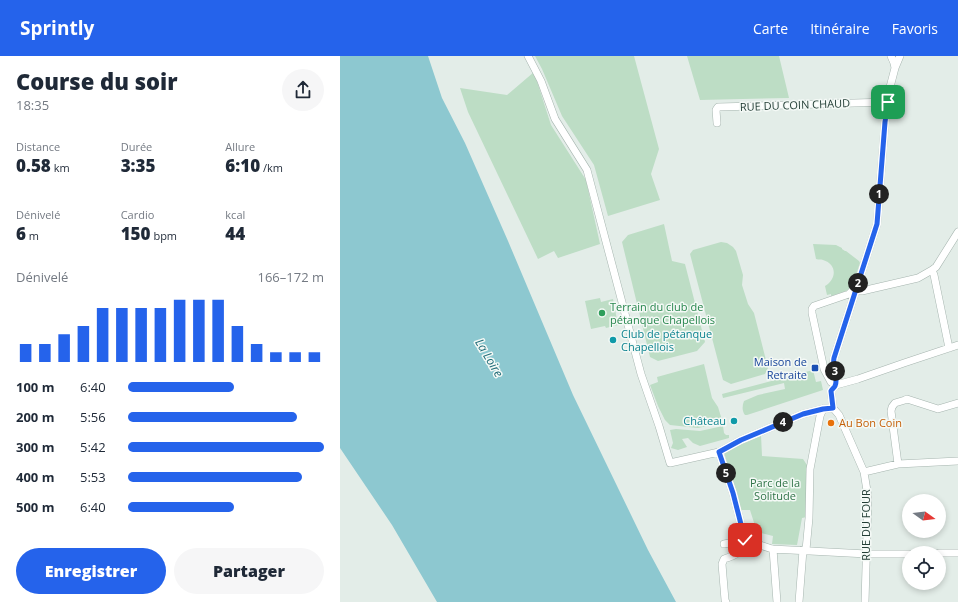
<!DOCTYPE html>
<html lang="fr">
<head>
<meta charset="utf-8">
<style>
	:root { --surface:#fff; --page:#f6f6f7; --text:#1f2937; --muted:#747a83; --accent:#2563eb }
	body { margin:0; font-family:"Open Sans",sans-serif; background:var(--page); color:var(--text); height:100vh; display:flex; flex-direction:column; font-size:15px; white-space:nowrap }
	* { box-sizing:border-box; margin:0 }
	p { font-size:13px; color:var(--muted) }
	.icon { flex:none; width:22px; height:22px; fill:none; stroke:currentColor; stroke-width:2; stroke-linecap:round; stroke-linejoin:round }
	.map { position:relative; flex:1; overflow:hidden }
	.panel { display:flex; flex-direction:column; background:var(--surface); width:340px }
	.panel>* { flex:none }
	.needle { width:26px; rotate:105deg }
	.fabs { position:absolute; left:562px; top:438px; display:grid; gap:8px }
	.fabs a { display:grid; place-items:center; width:44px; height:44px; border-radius:50%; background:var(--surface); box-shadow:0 2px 6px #0003; font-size:20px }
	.pin { position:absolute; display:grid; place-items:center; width:34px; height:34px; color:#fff; margin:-17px; border-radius:8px; box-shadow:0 2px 6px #0006 }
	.km { position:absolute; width:20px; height:20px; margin:-10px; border-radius:50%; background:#222; color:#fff; font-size:11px; line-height:20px; text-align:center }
	.round { display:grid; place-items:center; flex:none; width:42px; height:42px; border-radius:21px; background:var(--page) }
	.headline { display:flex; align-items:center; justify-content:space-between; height:68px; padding:0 16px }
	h1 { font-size:22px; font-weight:800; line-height:30px }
	.stats { display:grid; grid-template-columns:repeat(3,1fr); gap:6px; height:68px; padding:4px 16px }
	.stats div { display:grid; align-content:center }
	.stats b { font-size:17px; font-weight:800 }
	.stats small { font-size:11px; font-weight:400 }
	.stats p { font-size:11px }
	.chart { height:112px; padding:8px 16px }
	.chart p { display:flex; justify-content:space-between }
	.chart svg { width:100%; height:72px; margin-top:4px; stroke:var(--accent); stroke-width:6 }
	.action { display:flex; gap:8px; margin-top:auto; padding:8px 16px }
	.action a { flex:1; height:46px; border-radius:24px; background:var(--accent); color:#fff; font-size:16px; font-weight:800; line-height:46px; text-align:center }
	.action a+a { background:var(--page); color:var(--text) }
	ul { padding:0 16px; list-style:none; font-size:13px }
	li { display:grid; grid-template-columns:64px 48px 1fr; align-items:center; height:30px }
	li i { height:10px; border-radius:5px; background:var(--accent) }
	header { display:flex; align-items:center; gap:24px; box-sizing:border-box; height:56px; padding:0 20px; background:var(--accent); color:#fff }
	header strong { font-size:19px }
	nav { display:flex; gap:22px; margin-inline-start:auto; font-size:14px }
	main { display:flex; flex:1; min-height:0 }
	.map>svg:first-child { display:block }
	.green { fill:#bdddc5 }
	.water { fill:#8dc8d0 }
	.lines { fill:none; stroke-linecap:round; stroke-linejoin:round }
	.street-casing { stroke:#a6b5af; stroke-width:8 }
	.street { stroke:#fff; stroke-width:7 }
	.route-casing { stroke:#fff; stroke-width:8 }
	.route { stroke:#2563eb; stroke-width:5 }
	.leisure-dot { fill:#2e9e5b; stroke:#f4f9f6; stroke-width:1.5 }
	.culture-dot { fill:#0f9aa8; stroke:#f4f9f6; stroke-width:1.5 }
	.transit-dot { fill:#1a4fb4; stroke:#f4f9f6; stroke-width:1.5 }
	.food-dot { fill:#e8710a; stroke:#f4f9f6; stroke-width:1.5 }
	.labels { text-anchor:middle; stroke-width:3; stroke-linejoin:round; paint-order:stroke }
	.street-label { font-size:11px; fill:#233e36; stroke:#f4f9f6 }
	.leisure-label { font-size:11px; fill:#27864d; stroke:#f4f9f6; text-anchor:start }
	.culture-label { font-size:11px; fill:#0d838f; stroke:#f4f9f6; text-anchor:start }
	.transit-label { font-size:11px; fill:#164399; stroke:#f4f9f6; text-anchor:end }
	.food-label { font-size:11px; fill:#c56008; stroke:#f4f9f6; text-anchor:start }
	.park-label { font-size:11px; fill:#2f7347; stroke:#f4f9f6 }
	.water-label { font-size:12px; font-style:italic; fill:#1f6c78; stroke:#f4f9f6 }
</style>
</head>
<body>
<header>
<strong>Sprintly</strong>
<nav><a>Carte</a><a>Itinéraire</a><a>Favoris</a></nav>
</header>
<main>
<section class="panel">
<div class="headline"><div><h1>Course du soir</h1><p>18:35</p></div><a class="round"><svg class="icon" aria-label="share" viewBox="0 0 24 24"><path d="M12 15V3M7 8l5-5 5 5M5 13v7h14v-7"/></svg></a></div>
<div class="stats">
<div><p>Distance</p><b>0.58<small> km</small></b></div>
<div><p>Durée</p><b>3:35</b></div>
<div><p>Allure</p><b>6:10<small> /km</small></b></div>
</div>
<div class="stats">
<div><p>Dénivelé</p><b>6<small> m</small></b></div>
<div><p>Cardio</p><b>150<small> bpm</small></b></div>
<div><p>kcal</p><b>44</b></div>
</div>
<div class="chart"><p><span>Dénivelé</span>166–172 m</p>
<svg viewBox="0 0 160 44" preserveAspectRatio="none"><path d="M5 44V33M15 44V33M25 44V27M35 44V22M45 44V11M55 44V11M65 44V11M75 44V11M85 44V6M95 44V6M105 44V6M115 44V22M125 44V33M135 44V38M145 44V38M155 44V38"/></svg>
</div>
<ul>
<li><b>100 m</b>6:40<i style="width:54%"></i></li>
<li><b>200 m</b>5:56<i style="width:86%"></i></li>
<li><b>300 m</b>5:42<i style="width:100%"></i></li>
<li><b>400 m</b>5:53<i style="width:89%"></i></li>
<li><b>500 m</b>6:40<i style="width:54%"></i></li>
</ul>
<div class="action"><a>Enregistrer</a><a>Partager</a></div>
</section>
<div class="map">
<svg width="618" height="546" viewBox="0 0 618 546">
	<rect width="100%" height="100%" fill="#e3ede8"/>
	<path class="green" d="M195,0H294L319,93L311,118L320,144L268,160L254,109L222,60L202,13Z
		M347,0H439L449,42L360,44Z
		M194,16L211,69L246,124L260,188L218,202L214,195L198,203L128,56L120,32L167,39Z
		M324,168L332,205L345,208L365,286L357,295L318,305L310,301L282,186L288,179Z
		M381,186L387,187L393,191L396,195L403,219L402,229L408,248L414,257L428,312L425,318L391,328L383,324L350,198L353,194Z
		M473,188L496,189L502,192V193L505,195H506L519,205L520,207L513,228L510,232L506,235L491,240V238L487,239L485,230C497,223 497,208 483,204C481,203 479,204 476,203Z
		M260,242L261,246L273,243L278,269L266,272L265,270L251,273L245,245Z
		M364,308L372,342L378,351L382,364V367L358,372L330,369L325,364L318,350L310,329L318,326L317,321Z
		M473,314L476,326L481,325L483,334L407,359H405C402,355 402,350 404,345L418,339L445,333L444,327L383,342L382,338Z
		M383,370L384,377L386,379H389V382L360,390L353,387L348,382L342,383L347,391L338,394L331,392L333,387L330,374L336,373L360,375Z
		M421,379L422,400L463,403L467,409V461L462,462L457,489L432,488L433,480L417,476L410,454H400L384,396Z"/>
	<path class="water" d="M0,0H88L102,42L125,87L168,185L233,339L308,494L336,546H97L52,469L0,392Z"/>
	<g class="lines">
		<defs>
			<path id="street" d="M188,0L201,25L215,63L247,114L301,318L319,370L330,407L379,396L401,384L463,358L483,353L493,352
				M551,0L554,7L555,12
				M377,67L376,54L378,51L548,46
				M592,214L594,219L609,292
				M516,235H522L578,222L592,214L596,211L618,176
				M496,329C497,320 492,311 494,302L537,168L545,66L550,31L555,12L560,0
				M496,329L491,335L493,352L499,359L524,416L528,441L525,546
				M496,329L491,326L484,313L472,257V253L474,250L509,238L516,231
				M496,329L518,323L564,307L618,289
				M379,396L393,437L405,484C402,497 396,499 384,503L382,508L385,544L386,546
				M558,408L551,355L552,351L555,347L565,344L567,343L598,353L618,347
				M524,416L558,408L618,405
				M384,488L405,484L432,493L527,498H569
				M433,493L437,546
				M466,494L469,462L470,413L480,360L483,353
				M599,497H618
				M459,546L463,494"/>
		</defs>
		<use href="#street" class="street-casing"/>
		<use href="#street" class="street"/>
	</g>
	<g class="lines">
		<defs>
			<path id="route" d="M405,484L393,437L379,396L401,384L463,358L483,353L493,352L491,335C492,333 494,332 495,330C499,321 492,311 494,302L537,168L545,66L548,46"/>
		</defs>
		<use href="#route" class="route-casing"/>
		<use href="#route" class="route"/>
	</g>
	<circle class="leisure-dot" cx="262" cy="257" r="4"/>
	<g class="culture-dot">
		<circle cx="273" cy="284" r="4"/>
		<circle cx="394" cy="365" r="4"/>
	</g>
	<rect class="transit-dot" x="471" y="308" width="8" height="8" rx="2"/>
	<circle class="food-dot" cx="491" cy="367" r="4"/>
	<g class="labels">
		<g class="street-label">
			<text transform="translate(455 49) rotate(-2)" y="4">RUE DU COIN CHAUD</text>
			<text transform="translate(526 469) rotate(-90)" y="4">RUE DU FOUR</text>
		</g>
		<g class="leisure-label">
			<text x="270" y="255">Terrain du club de<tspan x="270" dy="13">pétanque Chapellois</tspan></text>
		</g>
		<g class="culture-label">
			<text x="281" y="282">Club de pétanque<tspan x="281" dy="13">Chapellois</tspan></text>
			<text x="386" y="369" text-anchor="end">Château</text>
		</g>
		<g class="transit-label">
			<text x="467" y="310">Maison de<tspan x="467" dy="13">Retraite</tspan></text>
		</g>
		<g class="food-label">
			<text x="499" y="371">Au Bon Coin</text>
		</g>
		<g class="park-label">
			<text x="435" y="431">Parc de la<tspan x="435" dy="13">Solitude</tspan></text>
		</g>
		<g class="water-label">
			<text transform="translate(149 302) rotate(59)" y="4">La Loire</text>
		</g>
	</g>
</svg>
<div class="fabs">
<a><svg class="needle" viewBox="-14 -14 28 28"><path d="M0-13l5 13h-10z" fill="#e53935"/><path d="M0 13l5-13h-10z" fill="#747a83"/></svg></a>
<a><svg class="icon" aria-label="locate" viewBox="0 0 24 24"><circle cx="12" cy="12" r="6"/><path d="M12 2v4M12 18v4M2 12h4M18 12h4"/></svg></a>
</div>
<div class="pin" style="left:548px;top:46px;background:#1e9e55"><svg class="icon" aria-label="arrive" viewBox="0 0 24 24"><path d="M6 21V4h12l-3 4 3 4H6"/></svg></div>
<div class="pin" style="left:405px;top:484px;background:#d93025"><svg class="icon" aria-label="check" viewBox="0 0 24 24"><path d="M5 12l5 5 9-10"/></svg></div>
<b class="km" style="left:539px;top:138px">1</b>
<b class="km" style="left:518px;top:227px">2</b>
<b class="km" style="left:495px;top:315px">3</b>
<b class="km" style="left:443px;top:366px">4</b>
<b class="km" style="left:386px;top:417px">5</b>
</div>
</main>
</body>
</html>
